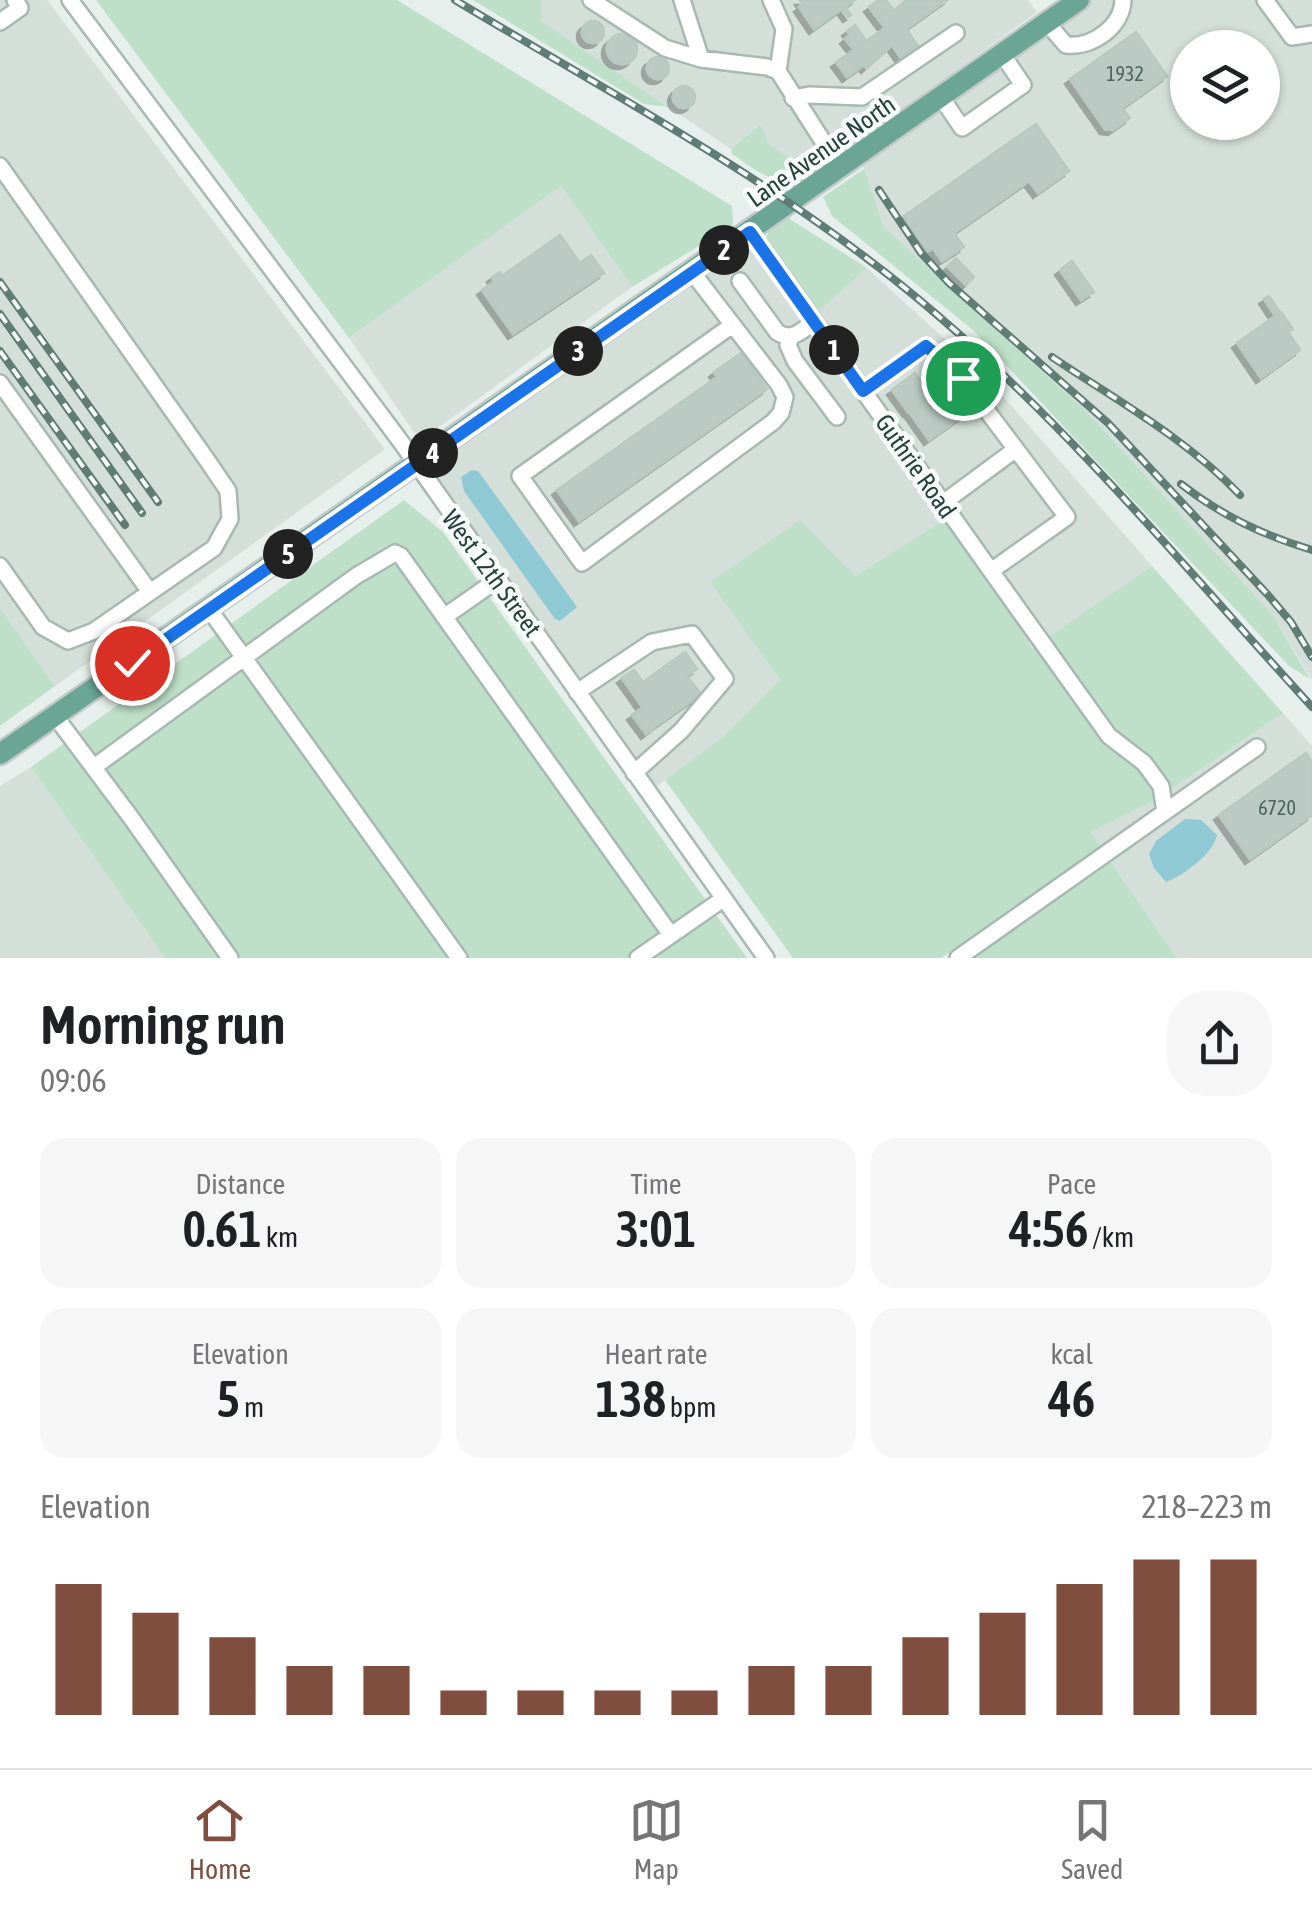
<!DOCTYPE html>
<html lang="en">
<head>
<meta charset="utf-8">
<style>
	:root { --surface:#fff; --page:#f6f6f6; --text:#202124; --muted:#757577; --line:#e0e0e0; --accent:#7f4e3f }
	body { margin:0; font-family:"Asap Condensed",sans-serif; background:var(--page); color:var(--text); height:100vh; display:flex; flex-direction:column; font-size:38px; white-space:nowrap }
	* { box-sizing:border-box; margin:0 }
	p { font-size:32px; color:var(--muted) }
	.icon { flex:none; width:55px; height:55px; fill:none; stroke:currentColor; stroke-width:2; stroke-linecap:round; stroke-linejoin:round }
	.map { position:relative; height:958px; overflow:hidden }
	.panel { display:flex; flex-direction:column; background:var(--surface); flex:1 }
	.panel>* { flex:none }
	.tools { position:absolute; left:1170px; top:30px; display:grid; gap:20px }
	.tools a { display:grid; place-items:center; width:110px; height:110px; border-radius:50%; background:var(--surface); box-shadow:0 2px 8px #0004; font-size:50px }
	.pin { position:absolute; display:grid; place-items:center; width:85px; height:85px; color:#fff; margin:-42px; border:5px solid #fff; border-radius:50%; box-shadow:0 2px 10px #0007 }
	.km { position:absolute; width:50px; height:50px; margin:-25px; border-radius:50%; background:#222; color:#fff; font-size:28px; line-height:50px; text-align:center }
	.round { display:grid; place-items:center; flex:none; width:105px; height:105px; border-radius:40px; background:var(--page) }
	.overview { display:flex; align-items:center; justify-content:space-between; height:170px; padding:0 40px }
	h1 { font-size:55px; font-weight:600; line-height:75px }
	.figures { display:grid; grid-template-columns:repeat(3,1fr); gap:15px; height:170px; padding:10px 40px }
	.figures div { display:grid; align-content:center; border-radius:25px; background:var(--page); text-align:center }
	.figures b { font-size:50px; font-weight:600 }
	.figures small { font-size:28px; font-weight:400 }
	.figures p { font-size:28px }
	.chart { height:280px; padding:20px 40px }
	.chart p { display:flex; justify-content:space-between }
	.chart svg { width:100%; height:180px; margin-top:10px; stroke:var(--accent); stroke-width:6 }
	.tab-bar { display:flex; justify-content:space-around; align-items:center; height:140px; border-top:2px solid var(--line); background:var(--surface); font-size:28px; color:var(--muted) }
	.tab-bar a { display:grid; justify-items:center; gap:5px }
	.tab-bar .active { color:var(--accent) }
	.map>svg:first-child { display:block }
	.built { fill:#d4dfda; fill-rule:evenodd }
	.green { fill:#bfe0c8 }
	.water { fill:#8ec9d4 }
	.building { fill:#bbcac4; stroke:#b8c9c2; stroke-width:2.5; filter:url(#shadow) }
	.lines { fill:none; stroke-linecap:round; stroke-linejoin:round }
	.minor-casing { stroke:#a8b8b2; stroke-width:20 }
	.major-casing { stroke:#c2cac8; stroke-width:25 }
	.minor { stroke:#fff; stroke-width:15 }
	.major { stroke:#6aa596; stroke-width:20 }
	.rail-casing { stroke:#5f7d75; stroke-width:8 }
	.rail { stroke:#f7fbf9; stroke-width:4; stroke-dasharray:11; stroke-linecap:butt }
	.route-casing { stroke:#fff; stroke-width:20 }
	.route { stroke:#1a73e8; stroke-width:12 }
	.labels { text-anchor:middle; stroke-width:9; stroke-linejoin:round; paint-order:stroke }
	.number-label { font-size:20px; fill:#4a645c }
	.street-label { font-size:25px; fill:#24423a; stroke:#f7fbf9 }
</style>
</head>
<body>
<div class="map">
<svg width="1312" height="958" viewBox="0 0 1312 958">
	<defs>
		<filter id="shadow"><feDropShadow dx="-5" dy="5" stdDeviation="0" flood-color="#0004"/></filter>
	</defs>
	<rect width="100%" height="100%" fill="#e6efeb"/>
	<path class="built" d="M0,0H47L385,449L55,686L0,608Z
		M542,0H1028L1037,12L812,175L768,143L759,124L731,149L540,21Z
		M1092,0H1312V680L1272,614L1086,411L884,227L862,163ZM1188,48H1262V122H1188Z
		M561,186L632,287L420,441L349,338Z
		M744,248L756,250L947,518L855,576L711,582L780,680L721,738L653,789L440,486L436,467L441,458Z
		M867,268L985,376L1152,566L1032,648L981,573L987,556L817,313Z
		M1283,713L1312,746V958H1177L1091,832L1157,799Z
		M31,767L165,958H0V786Z"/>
	<path class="green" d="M96,0H397L732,206L733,225L632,287L561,186L349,338Z
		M473,0H542L541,21L668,107L644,104Z
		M760,124L768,143L807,171C787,197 754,169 732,154L731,149Z
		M864,169L884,227L1086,411L1272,614L1310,679L1289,666L973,330L832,216L823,197Z
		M785,216L867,268L817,313L768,248C764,231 771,226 785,216Z
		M404,500L443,532L747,958H165L31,767Z
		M947,518L1032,648L1152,566L1283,713L1157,799L1091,832L1102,848L941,958H793L665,780L721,738L780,680L710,582L800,520L855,576Z
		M0,608L55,686L0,726Z
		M1109,859L1177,958H967Z"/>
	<path class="water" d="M472,470L478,471L577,607L560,621L555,619L464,491L461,477Z
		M1185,819L1201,820L1217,835C1213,854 1184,875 1166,882L1154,868L1149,854L1156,841Z"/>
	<path class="building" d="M800,0H855L845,7L851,15L848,17L842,9L814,29L799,7L803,4Z
		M879,0H886L894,11L906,0H947L906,29L918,46L901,58L892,45L866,68L864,65L847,77L836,62L854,50L845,39L850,35L847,31L855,25L866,41L885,28L869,7Z
		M582 32a11 11 0 1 1 22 0a11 11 0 1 1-22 0Z
		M1136,32L1167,76L1122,108L1130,118L1113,130L1105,129L1070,79Z
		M607 49a15 15 0 1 1 30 0a15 15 0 1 1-30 0Z
		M647 68a11 11 0 1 1 22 0a11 11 0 1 1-22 0Z
		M673 97a11 11 0 1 1 22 0a11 11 0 1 1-22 0Z
		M1036,124L1069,171L1038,193L1029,181L954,233L964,247L942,261L933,248L928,251L904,216Z
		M560,235L580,263L591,255L604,273L513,334L482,290L494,282L492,277L500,272L502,276Z
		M956,258L974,277L966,285L948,267Z
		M1072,261L1094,292L1081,300L1060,270Z
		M1269,296L1279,311L1274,314L1264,299Z
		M1281,312L1293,329L1288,332L1300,350L1261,378L1237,343Z
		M741,353L767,389L579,521L557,490L717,377L714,372Z
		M915,373L925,387L928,389L933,386L937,392L908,412L892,390Z
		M955,381L974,408L929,440L910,413Z
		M685,652L697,669L687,676L701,694L656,726L622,678L634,670L643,682Z
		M642,708L655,727L646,734L632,715Z
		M1306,753L1312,762V815L1250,859L1219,815Z"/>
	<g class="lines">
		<defs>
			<path id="minor" d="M70,0L401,442L766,958
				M591,0L665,48L701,59
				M682,0L701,59L767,67L778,71
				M771,0L784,29L778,71L840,168
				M1265,0L1292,37L1312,34
				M0,22L20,8L15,0
				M1047,23L1066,45C1092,48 1122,27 1123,0
				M941,97L962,128L1023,85L1002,54
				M793,98L809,95L862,97L956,33
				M0,166L207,460L228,491L230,519L214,548L94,631L68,641L43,627L0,566
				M750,231C830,345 911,458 991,571L1067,517L963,379L926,346L863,391
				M692,272L779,385L785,397L781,413L773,422L582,563L520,476L731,326
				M740,281L777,332C792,342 801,331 814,322
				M791,337L788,345L795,361L837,417
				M0,383L150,592
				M943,503L1016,449
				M991,571L1109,736L1144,763L1161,786L1165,812
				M209,609L459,958
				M444,617L497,580
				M577,692L652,642L692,634L725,679L681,731L634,773
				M55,716L132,819L230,958
				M94,767L356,576L395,553L401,556L671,935
				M638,958L723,899
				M958,958L1257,747"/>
			<path id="major" d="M0,754L1079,0"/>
		</defs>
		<use href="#minor" class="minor-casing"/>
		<use href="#major" class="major-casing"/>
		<use href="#minor" class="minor"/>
		<use href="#major" class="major"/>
		<defs>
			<path id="rail" d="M455,0C593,83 737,160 865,257C1033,382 1171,553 1312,707
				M879,190L921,253L949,283L1108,423L1268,595L1291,622L1312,657
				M0,282L158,502
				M0,314L142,513
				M0,351L125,525
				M1052,357C1116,400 1187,439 1240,495
				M1181,484C1222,516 1263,535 1312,550"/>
		</defs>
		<use href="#rail" class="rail-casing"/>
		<use href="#rail" class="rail"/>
	</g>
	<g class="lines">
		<defs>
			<path id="route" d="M132,663L750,232L863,391L926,346L963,378"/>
		</defs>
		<use href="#route" class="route-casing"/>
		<use href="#route" class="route"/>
	</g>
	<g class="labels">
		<g class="number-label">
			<text x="1125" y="81">1932</text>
			<text x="1277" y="815">6720</text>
		</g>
		<g class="street-label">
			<text transform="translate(821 151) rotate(-35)" y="9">Lane Avenue North</text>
			<text transform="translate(916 466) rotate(55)" y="9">Guthrie Road</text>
			<text transform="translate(492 573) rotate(54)" y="9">West 12th Street</text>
		</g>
	</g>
</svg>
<div class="tools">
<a><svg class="icon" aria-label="layers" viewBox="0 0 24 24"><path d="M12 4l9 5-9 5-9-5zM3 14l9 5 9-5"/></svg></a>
</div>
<div class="pin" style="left:963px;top:378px;background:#1e9e55"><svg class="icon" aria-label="arrive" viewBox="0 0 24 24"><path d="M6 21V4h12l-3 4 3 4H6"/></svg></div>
<div class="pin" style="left:132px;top:663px;background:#d93025"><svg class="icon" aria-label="check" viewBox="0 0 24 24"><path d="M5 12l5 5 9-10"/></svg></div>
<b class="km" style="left:834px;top:350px">1</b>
<b class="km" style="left:724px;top:250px">2</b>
<b class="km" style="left:578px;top:351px">3</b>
<b class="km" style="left:433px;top:453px">4</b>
<b class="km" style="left:288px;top:554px">5</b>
</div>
<section class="panel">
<div class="overview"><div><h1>Morning run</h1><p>09:06</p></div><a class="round"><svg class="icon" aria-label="share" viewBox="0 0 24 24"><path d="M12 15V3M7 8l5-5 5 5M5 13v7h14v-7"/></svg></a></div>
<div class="figures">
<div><p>Distance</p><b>0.61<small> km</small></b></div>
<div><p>Time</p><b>3:01</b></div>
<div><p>Pace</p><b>4:56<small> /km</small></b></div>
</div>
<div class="figures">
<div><p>Elevation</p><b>5<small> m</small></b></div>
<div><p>Heart rate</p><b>138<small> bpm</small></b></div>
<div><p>kcal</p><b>46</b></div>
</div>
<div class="chart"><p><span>Elevation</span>218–223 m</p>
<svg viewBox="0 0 160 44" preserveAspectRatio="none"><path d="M5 44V12M15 44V19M25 44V25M35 44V32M45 44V32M55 44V38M65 44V38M75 44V38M85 44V38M95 44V32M105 44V32M115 44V25M125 44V19M135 44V12M145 44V6M155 44V6"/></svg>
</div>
</section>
<nav class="tab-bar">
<a class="active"><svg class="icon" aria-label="home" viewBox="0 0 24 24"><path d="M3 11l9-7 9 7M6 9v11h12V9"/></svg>Home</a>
<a><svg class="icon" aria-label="map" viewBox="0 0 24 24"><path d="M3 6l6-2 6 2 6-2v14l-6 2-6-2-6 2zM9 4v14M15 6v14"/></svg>Map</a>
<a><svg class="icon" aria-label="saved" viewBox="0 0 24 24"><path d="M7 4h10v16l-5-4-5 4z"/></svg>Saved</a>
</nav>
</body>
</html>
